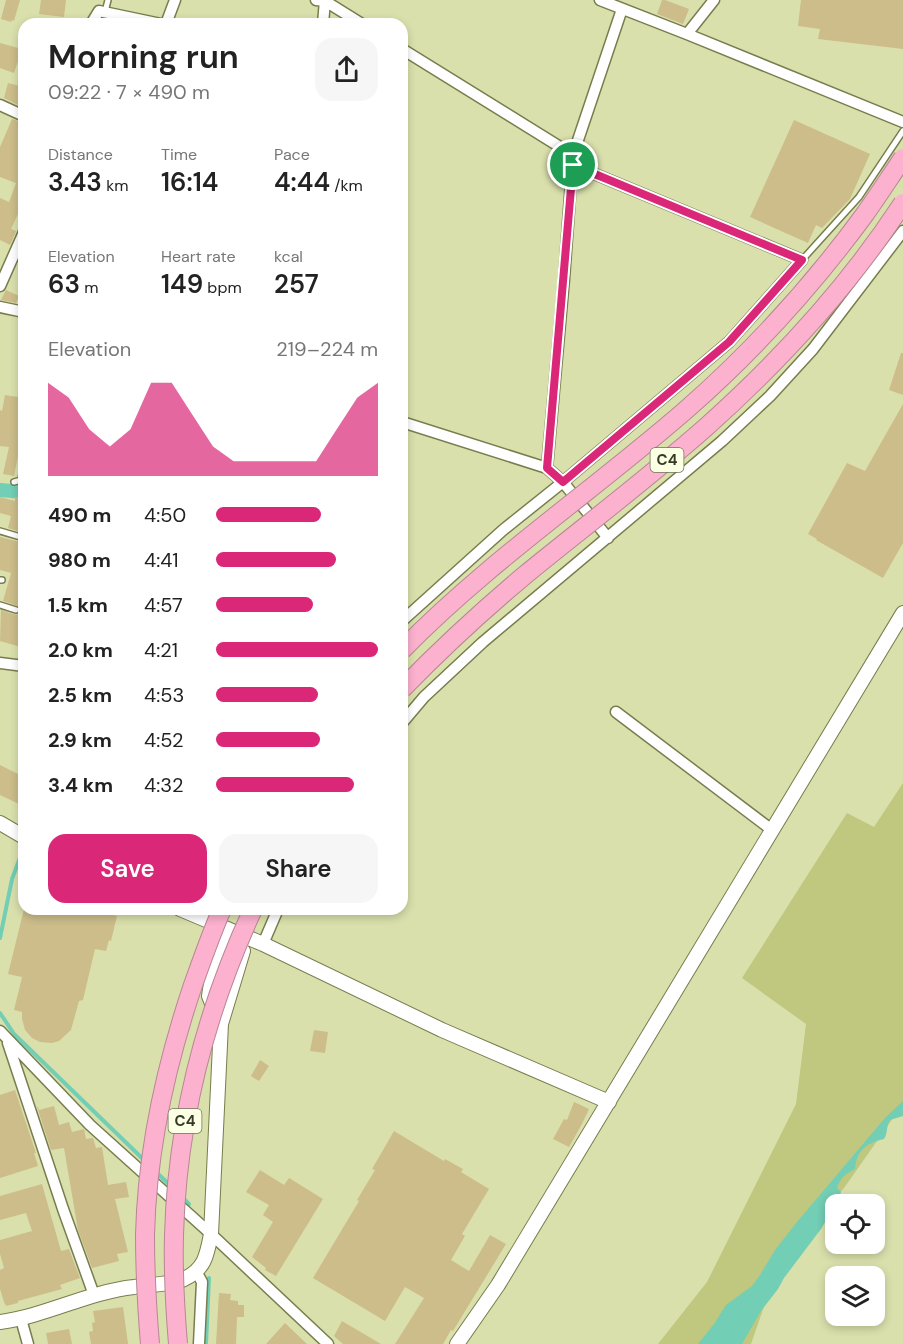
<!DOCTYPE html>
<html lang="en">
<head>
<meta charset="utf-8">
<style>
	:root { --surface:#fff; --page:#f6f6f6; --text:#222; --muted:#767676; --accent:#db2777 }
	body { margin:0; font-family:"DM Sans",sans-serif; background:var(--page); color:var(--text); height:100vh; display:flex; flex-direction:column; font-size:22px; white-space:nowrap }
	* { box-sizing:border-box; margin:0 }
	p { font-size:20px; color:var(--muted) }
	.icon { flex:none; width:33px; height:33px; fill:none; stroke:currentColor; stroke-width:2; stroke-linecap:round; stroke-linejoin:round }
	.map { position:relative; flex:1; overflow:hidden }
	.drawer { position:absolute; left:18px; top:18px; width:390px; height:897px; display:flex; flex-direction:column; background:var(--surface); border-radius:18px; box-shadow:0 3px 9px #0003 }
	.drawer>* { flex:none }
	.tools { position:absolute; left:825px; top:1194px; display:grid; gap:12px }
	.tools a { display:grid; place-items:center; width:60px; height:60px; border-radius:12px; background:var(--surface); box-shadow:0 3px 9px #0003; font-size:30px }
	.pin { position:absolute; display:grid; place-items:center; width:51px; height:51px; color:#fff; margin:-26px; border:3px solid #fff; border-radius:50%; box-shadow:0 2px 6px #0007 }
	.round { display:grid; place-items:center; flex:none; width:63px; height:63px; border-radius:18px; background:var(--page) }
	.headline { display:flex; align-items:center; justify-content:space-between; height:102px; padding:0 30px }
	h1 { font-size:33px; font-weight:600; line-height:45px }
	.metrics { display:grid; grid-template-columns:repeat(3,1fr); gap:9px; height:102px; padding:6px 30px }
	.metrics div { display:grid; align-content:center }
	.metrics b { font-size:26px; font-weight:600 }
	.metrics small { font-size:16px; font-weight:400 }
	.metrics p { font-size:16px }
	.chart { height:168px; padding:12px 30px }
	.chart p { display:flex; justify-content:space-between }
	.chart svg { width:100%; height:108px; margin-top:6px; fill:var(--accent); opacity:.7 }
	.primary-button { display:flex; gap:12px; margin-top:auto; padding:12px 30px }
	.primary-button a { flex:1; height:69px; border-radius:18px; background:var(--accent); color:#fff; font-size:24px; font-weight:600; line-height:69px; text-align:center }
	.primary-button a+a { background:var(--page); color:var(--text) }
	ul { padding:0 30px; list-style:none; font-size:20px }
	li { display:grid; grid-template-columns:96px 72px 1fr; align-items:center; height:45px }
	li i { height:15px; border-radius:8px; background:var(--accent) }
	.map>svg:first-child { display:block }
	.green { fill:#c0c77e }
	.water { fill:#72ceb4 }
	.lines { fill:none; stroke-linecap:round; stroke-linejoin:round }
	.stream { stroke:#72ceb4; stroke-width:4 }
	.canal { stroke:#72ceb4; stroke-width:14 }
	.building { fill:#ccbd8a }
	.lane-casing { stroke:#787d4d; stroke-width:8 }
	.street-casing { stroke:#787d4d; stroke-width:13 }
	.secondary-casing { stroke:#787d4d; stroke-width:16 }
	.lane { stroke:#fff; stroke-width:5 }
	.street { stroke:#fff; stroke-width:10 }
	.secondary { stroke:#fff; stroke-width:14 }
	.highway-bridge-casing { stroke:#b78793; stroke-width:20; stroke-linecap:butt }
	.highway-bridge { stroke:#fcb1cf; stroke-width:18 }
	.route-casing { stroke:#fff; stroke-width:12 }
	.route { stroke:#db2777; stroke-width:8 }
	.labels { text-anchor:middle; stroke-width:5; stroke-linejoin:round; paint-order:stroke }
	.shield { fill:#fbffe4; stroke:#72745e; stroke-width:1.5 }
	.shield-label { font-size:15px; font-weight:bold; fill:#373924 }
</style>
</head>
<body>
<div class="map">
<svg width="903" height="1344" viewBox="0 0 903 1344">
	<rect width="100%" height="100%" fill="#dae0ac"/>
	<path class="green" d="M903,783V1104L844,1188L779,1263L751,1344H658L707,1282L796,1104L806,1024L742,978L847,813L874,827Z"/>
	<path class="water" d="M903,1101V1116L890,1120C886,1126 888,1133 884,1139C866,1143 857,1150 855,1169C845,1174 840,1178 837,1188L841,1192L838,1200L821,1229L784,1278L778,1289L761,1311L742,1344H698L714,1324L726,1305L752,1286L760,1275L775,1250L797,1222L885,1118Z"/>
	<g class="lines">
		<path class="stream" d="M0,938L12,879L24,847
			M0,1013L14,1034L144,1160
			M156,1172L172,1187
			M182,1197L189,1204
			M206,1344L209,1278"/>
		<path class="canal" d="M0,490L24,492"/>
	</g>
	<path class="building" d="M6,0H20L14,21L12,20L11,22L1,19Z
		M41,0H66L64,17L39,14Z
		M662,0H665L689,9L683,24L657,14Z
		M801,0H903V49L818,39L820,29L798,26Z
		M0,43L22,49L14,73L0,68Z
		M8,83L20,86L19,89L24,90V108L4,98Z
		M12,119L24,123V201L11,229L16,231L10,245L0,240V198L9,202L16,183L0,177V147Z
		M794,120L870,154L850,199L822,228L816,225L808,243L750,217Z
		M6,290L19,296L16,303L1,300Z
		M901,353H903V395L889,390Z
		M5,395L24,398V426L14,476L3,474L9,447L0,446V410L2,411Z
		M903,404V543L883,578L816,540L817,539L808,534L847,463L865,471Z
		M0,497L15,501V497H24V533L8,528L11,516L0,513Z
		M0,537L24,543V638L21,647L0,641L1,610L16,615L20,613L21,610L18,606L3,601L11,573L0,570Z
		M0,765L20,775L18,779L24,781V804L19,802V804L0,795Z
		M24,909H97V911L117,916L111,941L109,940L106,951L95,949L83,1000L79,1001L71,1030L59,1041L52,1043L40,1042L32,1038L25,1030L22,1019V1012L14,1010L22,977L8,974Z
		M314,1030L328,1032L325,1053L310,1051Z
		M260,1060L269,1066L259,1081L251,1076Z
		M15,1090L36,1153H34L38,1166L0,1178V1095Z
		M574,1102L589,1109L582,1124L569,1147L553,1139L564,1119L567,1120Z
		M54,1106L59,1125L69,1122L72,1132L84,1129L86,1139L93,1138L96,1148L102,1147L108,1185L126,1182L129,1197L115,1199L128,1252L117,1254L119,1261L92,1268L78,1230L64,1148L51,1150L37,1107H38L39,1110Z
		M394,1131L444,1161L445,1159L463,1169L461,1172L489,1189L462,1234L465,1236L451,1260L469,1271L490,1235L506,1244L453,1331L451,1330L443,1344H395L424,1298L405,1287L385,1321L313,1278L359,1201L357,1200L375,1170L372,1169Z
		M260,1170L284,1185L289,1178L323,1199L276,1276L265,1270L266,1268L252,1257L273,1222L263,1215L269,1205L246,1192Z
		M42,1184L61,1251L69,1249L80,1278L60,1285L62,1289L18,1301V1303L6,1306V1304L5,1305L0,1289V1270L4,1268L0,1254V1240L32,1231L26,1213L0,1220V1196Z
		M219,1293L231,1294L230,1300L238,1301V1305H244V1317H237L236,1344H216Z
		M123,1307L128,1344H91L89,1332L93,1331L92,1323L95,1322L93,1311Z
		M342,1321L381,1344H343L334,1336Z
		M285,1323L307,1344H266Z
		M69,1329L72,1344H48L46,1333Z"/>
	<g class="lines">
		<defs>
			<path id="lane" d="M105,12L108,0
				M802,260L859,197L903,131
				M14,482L21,480L24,461
				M0,531L24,538
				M0,580H2
				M0,605L16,610"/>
			<path id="street" d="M316,0L325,1L362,24
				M600,0L687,34L903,122
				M91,24L99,11L161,24
				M166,24L175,0
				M323,24L325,0
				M687,34L714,0
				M402,49L573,155
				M0,105L24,116
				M0,286L24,232
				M0,307L24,312
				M402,422L547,468L563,482L608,538
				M547,468L564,279L573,155L622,9
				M402,621L503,530L563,482L729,342L802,260L573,165
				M0,663L24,666
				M616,712L772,830
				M402,723L424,697L483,642L722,441L770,396L813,349L903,231
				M263,944L278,909
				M0,1031L90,1125L211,1234L328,1344
				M8,1043L63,1209L94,1295
				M196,1271L202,1282L199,1344
				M21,1319L28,1344"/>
			<path id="secondary" d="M0,823L24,837
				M180,909L263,944L442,1030L609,1102
				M215,1011L209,996L214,964L228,929
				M0,1322C46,1316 88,1292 134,1287C145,1285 176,1284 184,1279C205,1269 207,1255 211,1234L221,1024L243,951
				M457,1344L498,1285L903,613"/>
		</defs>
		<use href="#lane" class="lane-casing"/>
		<use href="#street" class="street-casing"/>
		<use href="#secondary" class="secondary-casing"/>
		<use href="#lane" class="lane"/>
		<use href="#street" class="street"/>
		<use href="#secondary" class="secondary"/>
		<defs>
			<path id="highway-bridge" d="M402,650C489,561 593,491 687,409C753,351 813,285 865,214C878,196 890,177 903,158
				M402,689C441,649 482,611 525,575C585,526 647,479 705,428C779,362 848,287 903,203
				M150,1344C147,1308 145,1271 145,1235C147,1150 166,1065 193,985C202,960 211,934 222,909
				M178,1344C175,1308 173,1271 174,1235C177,1122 206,1011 253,909"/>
		</defs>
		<use href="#highway-bridge" class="highway-bridge-casing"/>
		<use href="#highway-bridge" class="highway-bridge"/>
	</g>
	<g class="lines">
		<defs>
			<path id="route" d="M573,165L802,260L729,342L563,482L547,468Z"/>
		</defs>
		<use href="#route" class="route-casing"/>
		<use href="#route" class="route"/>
	</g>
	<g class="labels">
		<g class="shield">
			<rect x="650.5" y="448" width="33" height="24" rx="4.5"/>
			<rect x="168.5" y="1109" width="33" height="24" rx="4.5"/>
		</g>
		<g class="shield-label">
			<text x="667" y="465">C4</text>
			<text x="185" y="1126">C4</text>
		</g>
	</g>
</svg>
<div class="tools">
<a><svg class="icon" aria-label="locate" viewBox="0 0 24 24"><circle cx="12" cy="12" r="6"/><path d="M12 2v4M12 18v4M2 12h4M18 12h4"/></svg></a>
<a><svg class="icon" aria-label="layers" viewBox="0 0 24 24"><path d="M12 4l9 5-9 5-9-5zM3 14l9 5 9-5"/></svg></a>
</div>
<div class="pin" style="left:573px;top:165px;background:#1e9e55"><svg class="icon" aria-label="arrive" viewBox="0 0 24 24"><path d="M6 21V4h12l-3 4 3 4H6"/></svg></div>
<section class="drawer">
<div class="headline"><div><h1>Morning run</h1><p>09:22 · 7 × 490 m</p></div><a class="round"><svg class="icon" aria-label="share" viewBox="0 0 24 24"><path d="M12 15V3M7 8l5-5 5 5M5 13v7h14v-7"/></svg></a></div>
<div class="metrics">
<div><p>Distance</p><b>3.43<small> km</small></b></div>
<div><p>Time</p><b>16:14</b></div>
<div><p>Pace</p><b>4:44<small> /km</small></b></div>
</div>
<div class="metrics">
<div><p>Elevation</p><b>63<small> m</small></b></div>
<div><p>Heart rate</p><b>149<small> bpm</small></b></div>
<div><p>kcal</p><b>257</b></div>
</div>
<div class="chart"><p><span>Elevation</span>219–224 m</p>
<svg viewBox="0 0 160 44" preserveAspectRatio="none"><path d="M0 44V6L10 12L20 25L30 32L40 25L50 6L60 6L70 19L80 32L90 38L100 38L110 38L120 38L130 38L140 25L150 12L160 6V44z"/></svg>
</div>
<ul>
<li><b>490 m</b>4:50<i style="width:65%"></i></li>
<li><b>980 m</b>4:41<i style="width:74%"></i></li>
<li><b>1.5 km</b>4:57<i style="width:60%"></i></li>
<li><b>2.0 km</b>4:21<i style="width:100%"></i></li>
<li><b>2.5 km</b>4:53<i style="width:63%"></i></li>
<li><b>2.9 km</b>4:52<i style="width:64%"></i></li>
<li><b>3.4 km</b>4:32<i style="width:85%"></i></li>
</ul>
<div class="primary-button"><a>Save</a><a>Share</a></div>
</section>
</div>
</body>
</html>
